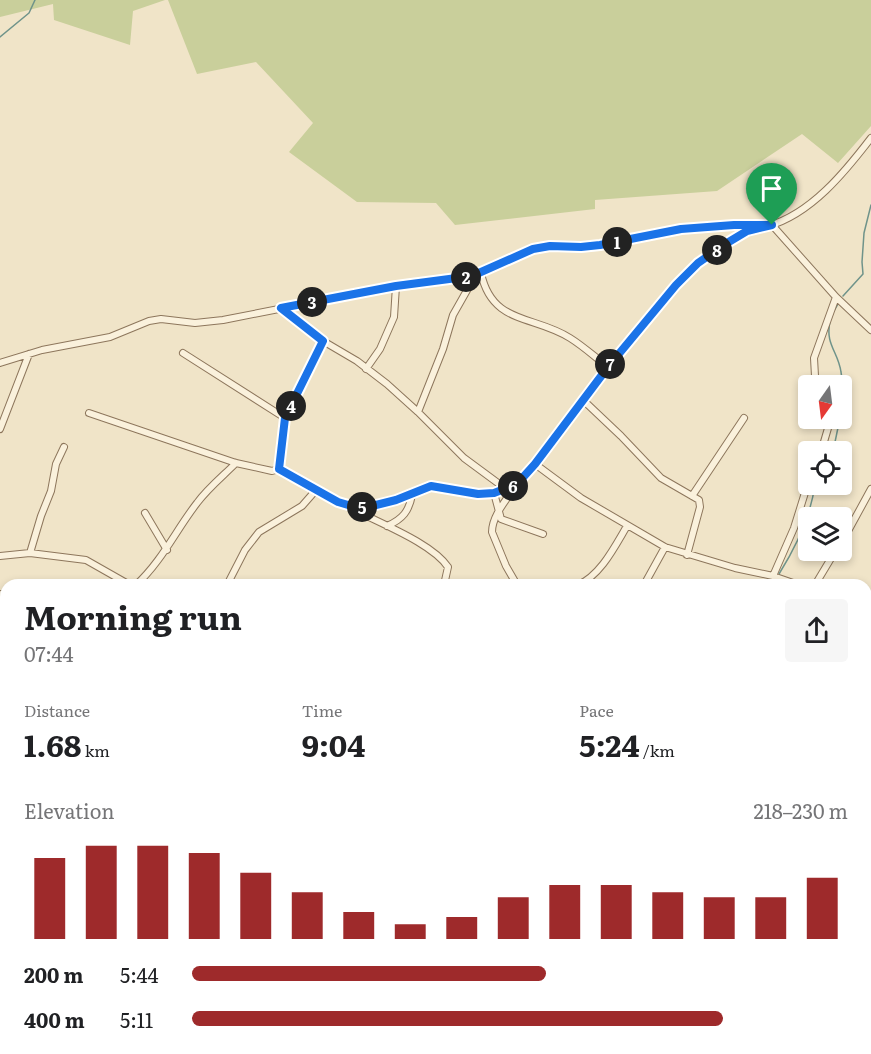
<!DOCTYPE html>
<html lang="en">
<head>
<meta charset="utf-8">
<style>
	:root { --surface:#fff; --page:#f6f6f6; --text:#202124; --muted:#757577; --accent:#9e2a2b }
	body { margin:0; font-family:Literata,serif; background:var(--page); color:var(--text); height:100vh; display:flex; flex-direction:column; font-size:22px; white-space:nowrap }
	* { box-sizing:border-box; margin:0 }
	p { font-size:20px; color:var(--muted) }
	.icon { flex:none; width:33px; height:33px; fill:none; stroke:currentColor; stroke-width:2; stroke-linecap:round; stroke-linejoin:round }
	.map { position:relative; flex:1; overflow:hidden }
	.panel { position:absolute; left:0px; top:579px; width:872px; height:476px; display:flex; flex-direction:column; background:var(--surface); border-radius:18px 18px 0 0; box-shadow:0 3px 9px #0003 }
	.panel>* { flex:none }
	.needle { width:39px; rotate:194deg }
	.controls { position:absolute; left:798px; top:375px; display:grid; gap:12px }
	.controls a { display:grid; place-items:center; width:54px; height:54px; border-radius:6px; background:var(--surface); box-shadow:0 3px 9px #0003; font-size:30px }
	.pin { position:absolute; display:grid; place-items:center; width:51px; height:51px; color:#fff; margin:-62px -26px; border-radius:50% 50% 50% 0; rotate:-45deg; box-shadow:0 0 6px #0007 }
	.pin .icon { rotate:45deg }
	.km { position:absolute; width:30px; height:30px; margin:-15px; border-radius:50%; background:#222; color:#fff; font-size:16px; line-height:30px; text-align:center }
	.round { display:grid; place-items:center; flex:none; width:63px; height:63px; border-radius:6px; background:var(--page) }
	.overview { display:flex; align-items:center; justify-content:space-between; height:102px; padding:0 24px }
	h1 { font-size:33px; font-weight:700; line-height:45px }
	.stats { display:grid; grid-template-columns:repeat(3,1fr); gap:9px; height:102px; padding:6px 24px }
	.stats div { display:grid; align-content:center }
	.stats b { font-size:30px; font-weight:700 }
	.stats small { font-size:16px; font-weight:400 }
	.stats p { font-size:16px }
	.chart { height:168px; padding:12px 24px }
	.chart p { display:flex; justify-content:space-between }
	.chart svg { width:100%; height:108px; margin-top:6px; stroke:var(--accent); stroke-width:6 }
	ul { padding:0 24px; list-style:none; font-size:20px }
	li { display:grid; grid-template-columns:96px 72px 1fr; align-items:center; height:45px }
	li i { height:15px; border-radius:8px; background:var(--accent) }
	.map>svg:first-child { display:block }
	.green { fill:#c9cf9b }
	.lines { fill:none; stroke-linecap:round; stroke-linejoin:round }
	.stream { stroke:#6f938a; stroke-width:1.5 }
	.minor-casing { stroke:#8d765c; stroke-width:8 }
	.major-casing { stroke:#5b4430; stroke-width:10 }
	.minor { stroke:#faf1dc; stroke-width:6 }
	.major { stroke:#f3d9a0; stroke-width:8 }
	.rail-casing { stroke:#3d2e20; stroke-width:4 }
	.rail { stroke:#f7eed8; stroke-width:1.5; stroke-dasharray:4.5; stroke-linecap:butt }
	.route-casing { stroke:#fff; stroke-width:12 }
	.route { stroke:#1a73e8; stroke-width:8 }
</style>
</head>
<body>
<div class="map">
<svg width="871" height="1054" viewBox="0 0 871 1054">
	<rect width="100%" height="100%" fill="#f0e4c8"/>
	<path class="green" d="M0,0H165L133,11L130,45L54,20L53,4L0,17Z
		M168,0H871V126L838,163L802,134L717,191L595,200V209L455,225L436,203L357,202L289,152L313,123L256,62L197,74Z"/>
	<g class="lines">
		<path class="stream" d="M0,37L29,13L35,0
			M843,296L863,274L862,262L864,233L871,205
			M834,311L838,304
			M830,321C825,345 838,351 841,372C843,383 842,395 842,406
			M829,452L835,442L840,418
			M779,574C796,547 811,515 815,484
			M774,585L775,584
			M402,1054V1053"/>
		<defs>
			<path id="minor" d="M768,226C811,214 845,172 871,138
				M481,273C492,325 534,315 570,338C583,346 595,357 608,367
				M281,308L323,341L357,361L387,384L418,412L464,458L506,489
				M323,341L285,418L279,469L338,502L355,507L372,506L396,500L431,486L478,493H494L517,484L535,464L608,367L676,285L698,263L747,231L758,228
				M183,353L285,418
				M0,363L42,350L110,337L149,321L161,319L195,323L223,320L396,286L472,276L533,249L550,246L581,247L600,245L700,226L772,225L836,297L871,330
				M366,369L380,349L394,317L396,286
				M819,386L815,376L814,358L836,297
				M583,400L621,436L661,478L699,500L700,507L687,555
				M418,412L443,349L453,315L470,285L472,276
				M89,413L236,463L272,471L279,469
				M0,429L29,354
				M821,452L831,418
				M535,464L581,498L665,547L735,568L773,576L799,585
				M517,484C508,498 492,515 492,532L506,566L517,585
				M494,493L501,519L543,534
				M692,496L744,418
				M353,509C379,523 432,543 448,567L444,585
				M145,513L167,550
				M387,526C403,519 409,511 412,495
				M842,542L871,489
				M30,553L41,516L51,491L56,464L64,447
				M0,556L30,553L86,560L130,585
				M773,576L794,528L808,483
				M136,585C162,561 176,530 197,503C208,488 223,476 236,463
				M227,585L245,550L259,532L302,506L316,490
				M578,585C601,575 615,546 627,526
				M644,585L665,547
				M815,585L836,550
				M0,594L6,596
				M866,673L871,676
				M0,684L6,687
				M866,739L869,741
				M0,748L6,743
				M0,765L6,768
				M0,861L6,857
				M866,866L871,855
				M866,885L871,884
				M0,900H6
				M866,961L867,959
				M0,1000L6,1002
				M646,1048L655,1054
				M35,1054L36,1048
				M352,1054L364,1048
				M753,1054L755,1048
				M865,1054L871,1034"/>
			<path id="major" d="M866,617L871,609
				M621,1054L624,1048"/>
		</defs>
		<use href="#minor" class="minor-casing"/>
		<use href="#major" class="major-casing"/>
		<use href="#minor" class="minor"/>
		<use href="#major" class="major"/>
		<defs>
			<path id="rail" d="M403,1048L418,1054
				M2,1054L74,1048"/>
		</defs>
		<use href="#rail" class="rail-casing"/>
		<use href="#rail" class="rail"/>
	</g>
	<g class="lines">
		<defs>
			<path id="route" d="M734,225H772L747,231L727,243L698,263L676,285L608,367L535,464L517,484L494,493L478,494L431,486L396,500L372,506L355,507L338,502L279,469L285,418L323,341L281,308L396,286L472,276L533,249L550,246L581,247L600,245L681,229Z"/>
		</defs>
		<use href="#route" class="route-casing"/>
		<use href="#route" class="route"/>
	</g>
</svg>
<div class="controls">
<a><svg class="needle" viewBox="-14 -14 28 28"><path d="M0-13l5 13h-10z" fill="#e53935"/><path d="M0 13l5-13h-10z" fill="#757577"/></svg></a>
<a><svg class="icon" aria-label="locate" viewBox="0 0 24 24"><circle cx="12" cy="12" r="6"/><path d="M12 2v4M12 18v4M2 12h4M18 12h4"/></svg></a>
<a><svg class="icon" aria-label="layers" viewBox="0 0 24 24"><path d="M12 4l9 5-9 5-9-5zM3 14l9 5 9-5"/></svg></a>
</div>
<div class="pin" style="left:772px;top:225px;background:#1e9e55"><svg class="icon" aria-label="arrive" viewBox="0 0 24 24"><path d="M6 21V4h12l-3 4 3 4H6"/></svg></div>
<b class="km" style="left:617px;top:242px">1</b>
<b class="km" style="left:466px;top:277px">2</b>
<b class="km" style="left:312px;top:302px">3</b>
<b class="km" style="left:291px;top:406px">4</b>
<b class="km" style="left:362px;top:507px">5</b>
<b class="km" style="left:513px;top:486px">6</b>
<b class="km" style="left:610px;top:364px">7</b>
<b class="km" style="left:717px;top:250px">8</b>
<section class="panel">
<div class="overview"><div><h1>Morning run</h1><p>07:44</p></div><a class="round"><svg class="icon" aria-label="share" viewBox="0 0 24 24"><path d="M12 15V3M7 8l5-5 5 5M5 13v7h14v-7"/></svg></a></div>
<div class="stats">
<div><p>Distance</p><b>1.68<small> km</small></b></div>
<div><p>Time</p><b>9:04</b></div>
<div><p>Pace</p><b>5:24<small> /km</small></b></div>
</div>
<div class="chart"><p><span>Elevation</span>218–230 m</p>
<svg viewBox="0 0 160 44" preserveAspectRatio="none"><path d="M5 44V11M15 44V6M25 44V6M35 44V9M45 44V17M55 44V25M65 44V33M75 44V38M85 44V35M95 44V27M105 44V22M115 44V22M125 44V25M135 44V27M145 44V27M155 44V19"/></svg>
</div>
<ul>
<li><b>200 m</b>5:44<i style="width:54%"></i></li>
<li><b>400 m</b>5:11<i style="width:81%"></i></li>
</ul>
</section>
</div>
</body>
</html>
